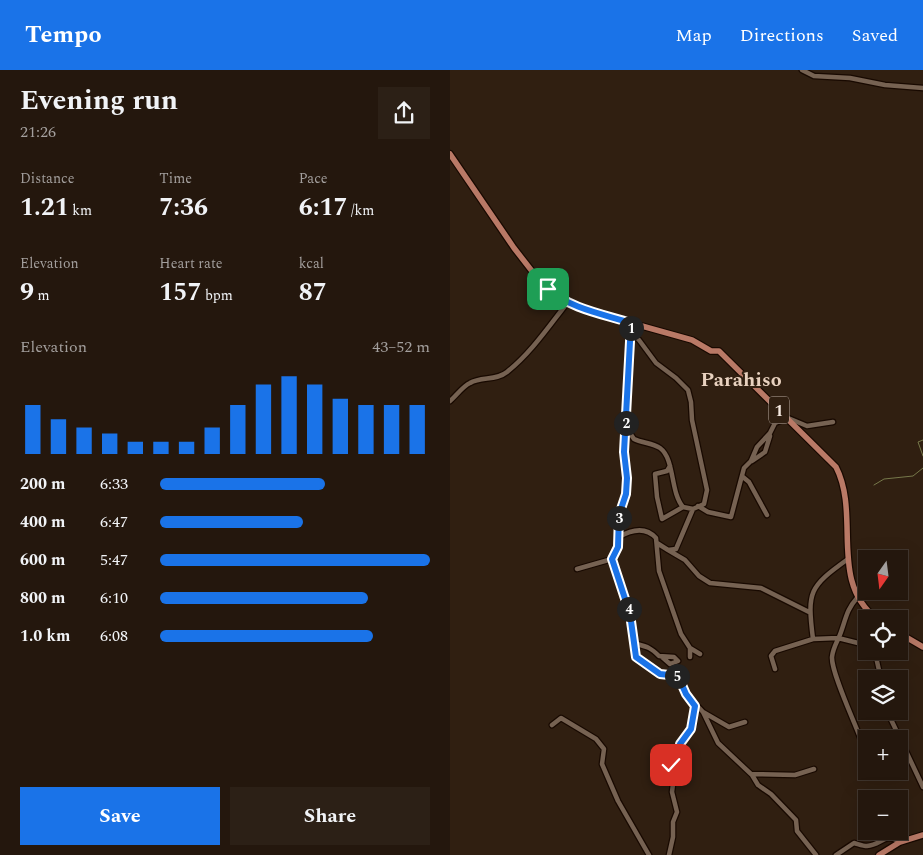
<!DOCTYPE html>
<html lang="en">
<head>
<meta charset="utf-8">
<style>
	:root { --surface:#24170d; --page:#2c2016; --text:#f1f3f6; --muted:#a39f9d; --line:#41362e; --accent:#1a73e8 }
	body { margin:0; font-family:Spectral,serif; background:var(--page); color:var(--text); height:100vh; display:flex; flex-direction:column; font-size:19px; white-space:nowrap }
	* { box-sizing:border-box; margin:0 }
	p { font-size:16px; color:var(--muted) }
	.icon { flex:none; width:28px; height:28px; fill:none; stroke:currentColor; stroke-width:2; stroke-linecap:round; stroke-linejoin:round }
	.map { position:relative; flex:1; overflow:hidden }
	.panel { display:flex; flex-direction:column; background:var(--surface); width:450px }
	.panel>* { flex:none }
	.needle { width:32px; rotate:194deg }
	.controls { position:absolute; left:408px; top:480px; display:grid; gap:10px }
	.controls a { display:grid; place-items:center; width:50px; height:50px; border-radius:0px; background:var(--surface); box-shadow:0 5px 20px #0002,0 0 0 1px var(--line); font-size:25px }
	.pin { position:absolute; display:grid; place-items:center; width:42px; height:42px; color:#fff; margin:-21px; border-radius:10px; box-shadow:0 2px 8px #0006 }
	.km { position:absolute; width:25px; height:25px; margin:-12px; border-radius:50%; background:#222; color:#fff; font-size:14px; line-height:25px; text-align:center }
	.round { display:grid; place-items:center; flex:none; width:52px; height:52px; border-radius:0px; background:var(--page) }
	.summary { display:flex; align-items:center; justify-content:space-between; height:85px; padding:0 20px }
	h1 { font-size:28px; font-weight:700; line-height:38px }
	.stats { display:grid; grid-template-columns:repeat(3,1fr); gap:8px; height:85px; padding:5px 20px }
	.stats div { display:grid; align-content:center }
	.stats b { font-size:25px; font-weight:700 }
	.stats small { font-size:14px; font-weight:400 }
	.stats p { font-size:14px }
	.chart { height:140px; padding:10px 20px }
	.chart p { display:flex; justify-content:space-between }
	.chart svg { width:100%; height:90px; margin-top:5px; stroke:var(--accent); stroke-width:6 }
	.primary-button { display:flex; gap:10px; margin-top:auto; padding:10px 20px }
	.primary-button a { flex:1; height:58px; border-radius:0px; background:var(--accent); color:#fff; font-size:20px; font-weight:700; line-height:58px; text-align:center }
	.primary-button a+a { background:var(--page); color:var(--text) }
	ul { padding:0 20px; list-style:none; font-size:16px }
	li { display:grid; grid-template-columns:80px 60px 1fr; align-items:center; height:38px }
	li i { height:12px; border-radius:6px; background:var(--accent) }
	header { display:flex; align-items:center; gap:30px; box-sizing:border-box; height:70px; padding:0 25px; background:var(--accent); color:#fff }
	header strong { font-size:24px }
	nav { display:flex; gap:28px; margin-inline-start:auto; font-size:18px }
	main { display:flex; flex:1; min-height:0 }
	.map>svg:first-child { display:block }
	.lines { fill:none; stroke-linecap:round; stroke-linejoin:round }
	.stream { stroke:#76784a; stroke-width:1 }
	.minor-casing { stroke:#180900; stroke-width:7 }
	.major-casing { stroke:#180900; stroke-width:8 }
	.minor { stroke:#766252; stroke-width:4.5 }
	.major { stroke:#b97966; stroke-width:5.5 }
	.route-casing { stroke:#fff; stroke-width:10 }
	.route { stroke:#1a73e8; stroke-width:6 }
	.labels { text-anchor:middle; stroke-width:4; stroke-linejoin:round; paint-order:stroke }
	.shield { fill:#301f11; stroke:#bbada3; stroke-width:1 }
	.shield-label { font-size:16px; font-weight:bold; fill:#f6eae1 }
	.quarter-label { font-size:20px; font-weight:bold; fill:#e8d1bf; stroke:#301f11 }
</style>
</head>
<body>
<header>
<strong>Tempo</strong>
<nav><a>Map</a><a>Directions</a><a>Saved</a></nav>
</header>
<main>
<section class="panel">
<div class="summary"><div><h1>Evening run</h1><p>21:26</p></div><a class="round"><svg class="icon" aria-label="share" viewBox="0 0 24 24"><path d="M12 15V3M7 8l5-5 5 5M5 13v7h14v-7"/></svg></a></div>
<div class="stats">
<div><p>Distance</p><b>1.21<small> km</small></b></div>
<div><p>Time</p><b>7:36</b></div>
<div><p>Pace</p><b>6:17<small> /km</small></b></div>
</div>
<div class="stats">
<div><p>Elevation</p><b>9<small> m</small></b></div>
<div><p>Heart rate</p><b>157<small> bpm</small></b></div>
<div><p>kcal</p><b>87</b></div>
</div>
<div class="chart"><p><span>Elevation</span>43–52 m</p>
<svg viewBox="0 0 160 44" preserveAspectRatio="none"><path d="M5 44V20M15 44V27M25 44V31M35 44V34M45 44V38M55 44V38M65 44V38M75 44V31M85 44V20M95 44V10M105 44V6M115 44V10M125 44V17M135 44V20M145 44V20M155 44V20"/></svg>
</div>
<ul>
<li><b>200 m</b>6:33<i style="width:61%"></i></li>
<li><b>400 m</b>6:47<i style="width:53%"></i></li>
<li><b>600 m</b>5:47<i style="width:100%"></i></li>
<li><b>800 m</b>6:10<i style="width:77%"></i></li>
<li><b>1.0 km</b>6:08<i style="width:79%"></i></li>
</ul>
<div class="primary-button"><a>Save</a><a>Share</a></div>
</section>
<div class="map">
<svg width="473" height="785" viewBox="0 0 473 785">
	<rect width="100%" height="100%" fill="#301f11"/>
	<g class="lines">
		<path class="stream" d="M473,370L468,372L473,386
			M424,415L434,409L463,406L473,398"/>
		<defs>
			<path id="minor" d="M352,0L364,6L400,8L435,15L473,18
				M181,253L173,383L177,408L176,424L169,445L168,477L162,489L180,544L186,587L210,604L228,606L236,624L253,642L268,673L301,704L345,705L364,699
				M181,262L189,270L206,293L226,308L238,320L241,332L242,350L257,420L254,434L243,439L233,437
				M0,331C6,326 13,316 20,313C31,306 46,311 57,302C81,283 99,256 118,232
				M325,353L327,337
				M175,356L184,369C192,373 203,373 210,378C225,389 220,422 233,437L212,449L207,427L205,404L217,401L220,396
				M302,391L315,382L320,366
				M293,407L299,412L317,445
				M248,436L258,442L281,447L294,398L301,391L307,377L320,363L325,353L338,348L357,356L383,352
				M169,467C181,460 195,456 206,468L209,501L231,564L240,578L250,584
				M207,473L218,480L226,479L243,439
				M218,480L235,490L249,506L260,513L311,518L359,542
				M398,489C359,517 357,521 363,569L388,568L416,575
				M127,499L162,489
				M407,528C397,539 396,548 391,562C388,571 383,577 382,587C381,602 405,653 411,670
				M183,568L187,574C198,577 201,578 209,586L224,587L228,591L220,594L212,587
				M240,578V587
				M427,581L426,587L431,609
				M325,599L321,586L325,581L363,569
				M437,641L473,717
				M253,642L279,657L295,652
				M102,655L111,648L146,669L154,679L152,694L168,731L199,785
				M302,705L308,715L321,724L346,750L347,761L366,785
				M219,785L223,767V752L227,742L222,722L224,706L220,699L229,684L230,674L244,654L245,636
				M386,785L404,773C408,774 413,776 417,776C432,775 434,762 450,772"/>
			<path id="major" d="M0,84L64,178L85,205L108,228L149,244L242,270L261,281H269L386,397C411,446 378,511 427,549
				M449,563L473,577
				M429,785L450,772L473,765"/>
		</defs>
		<use href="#minor" class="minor-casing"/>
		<use href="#major" class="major-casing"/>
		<use href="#minor" class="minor"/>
		<use href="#major" class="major"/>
	</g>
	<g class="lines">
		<defs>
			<path id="route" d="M98,219C121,239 153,244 181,253L174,382L177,408L176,424L169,445L168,477L162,489L180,544L186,587L210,604L228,606L236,624L245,636L241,659L230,674L229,684L221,695"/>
		</defs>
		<use href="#route" class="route-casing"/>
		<use href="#route" class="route"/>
	</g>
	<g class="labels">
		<rect class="shield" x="319" y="326.5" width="20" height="27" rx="4"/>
		<g class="shield-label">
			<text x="329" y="346">1</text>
		</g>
		<g class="quarter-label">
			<text x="291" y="316">Parahiso</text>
		</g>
	</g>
</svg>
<div class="controls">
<a><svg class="needle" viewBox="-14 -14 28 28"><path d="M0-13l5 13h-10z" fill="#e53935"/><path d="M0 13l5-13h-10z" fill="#a39f9d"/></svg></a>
<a><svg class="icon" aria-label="locate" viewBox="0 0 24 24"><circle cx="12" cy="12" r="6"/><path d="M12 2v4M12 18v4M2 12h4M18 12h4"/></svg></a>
<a><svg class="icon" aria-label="layers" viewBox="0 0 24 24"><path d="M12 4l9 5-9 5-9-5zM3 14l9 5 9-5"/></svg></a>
<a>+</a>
<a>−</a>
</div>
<div class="pin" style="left:98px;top:219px;background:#1e9e55"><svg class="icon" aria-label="arrive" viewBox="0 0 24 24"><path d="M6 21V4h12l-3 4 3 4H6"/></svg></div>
<div class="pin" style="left:221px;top:695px;background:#d93025"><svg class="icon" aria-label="check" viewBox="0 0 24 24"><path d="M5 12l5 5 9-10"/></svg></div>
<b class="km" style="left:181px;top:258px">1</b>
<b class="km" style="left:176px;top:353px">2</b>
<b class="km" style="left:169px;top:448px">3</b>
<b class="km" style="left:179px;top:539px">4</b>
<b class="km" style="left:227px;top:606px">5</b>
</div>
</main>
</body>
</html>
